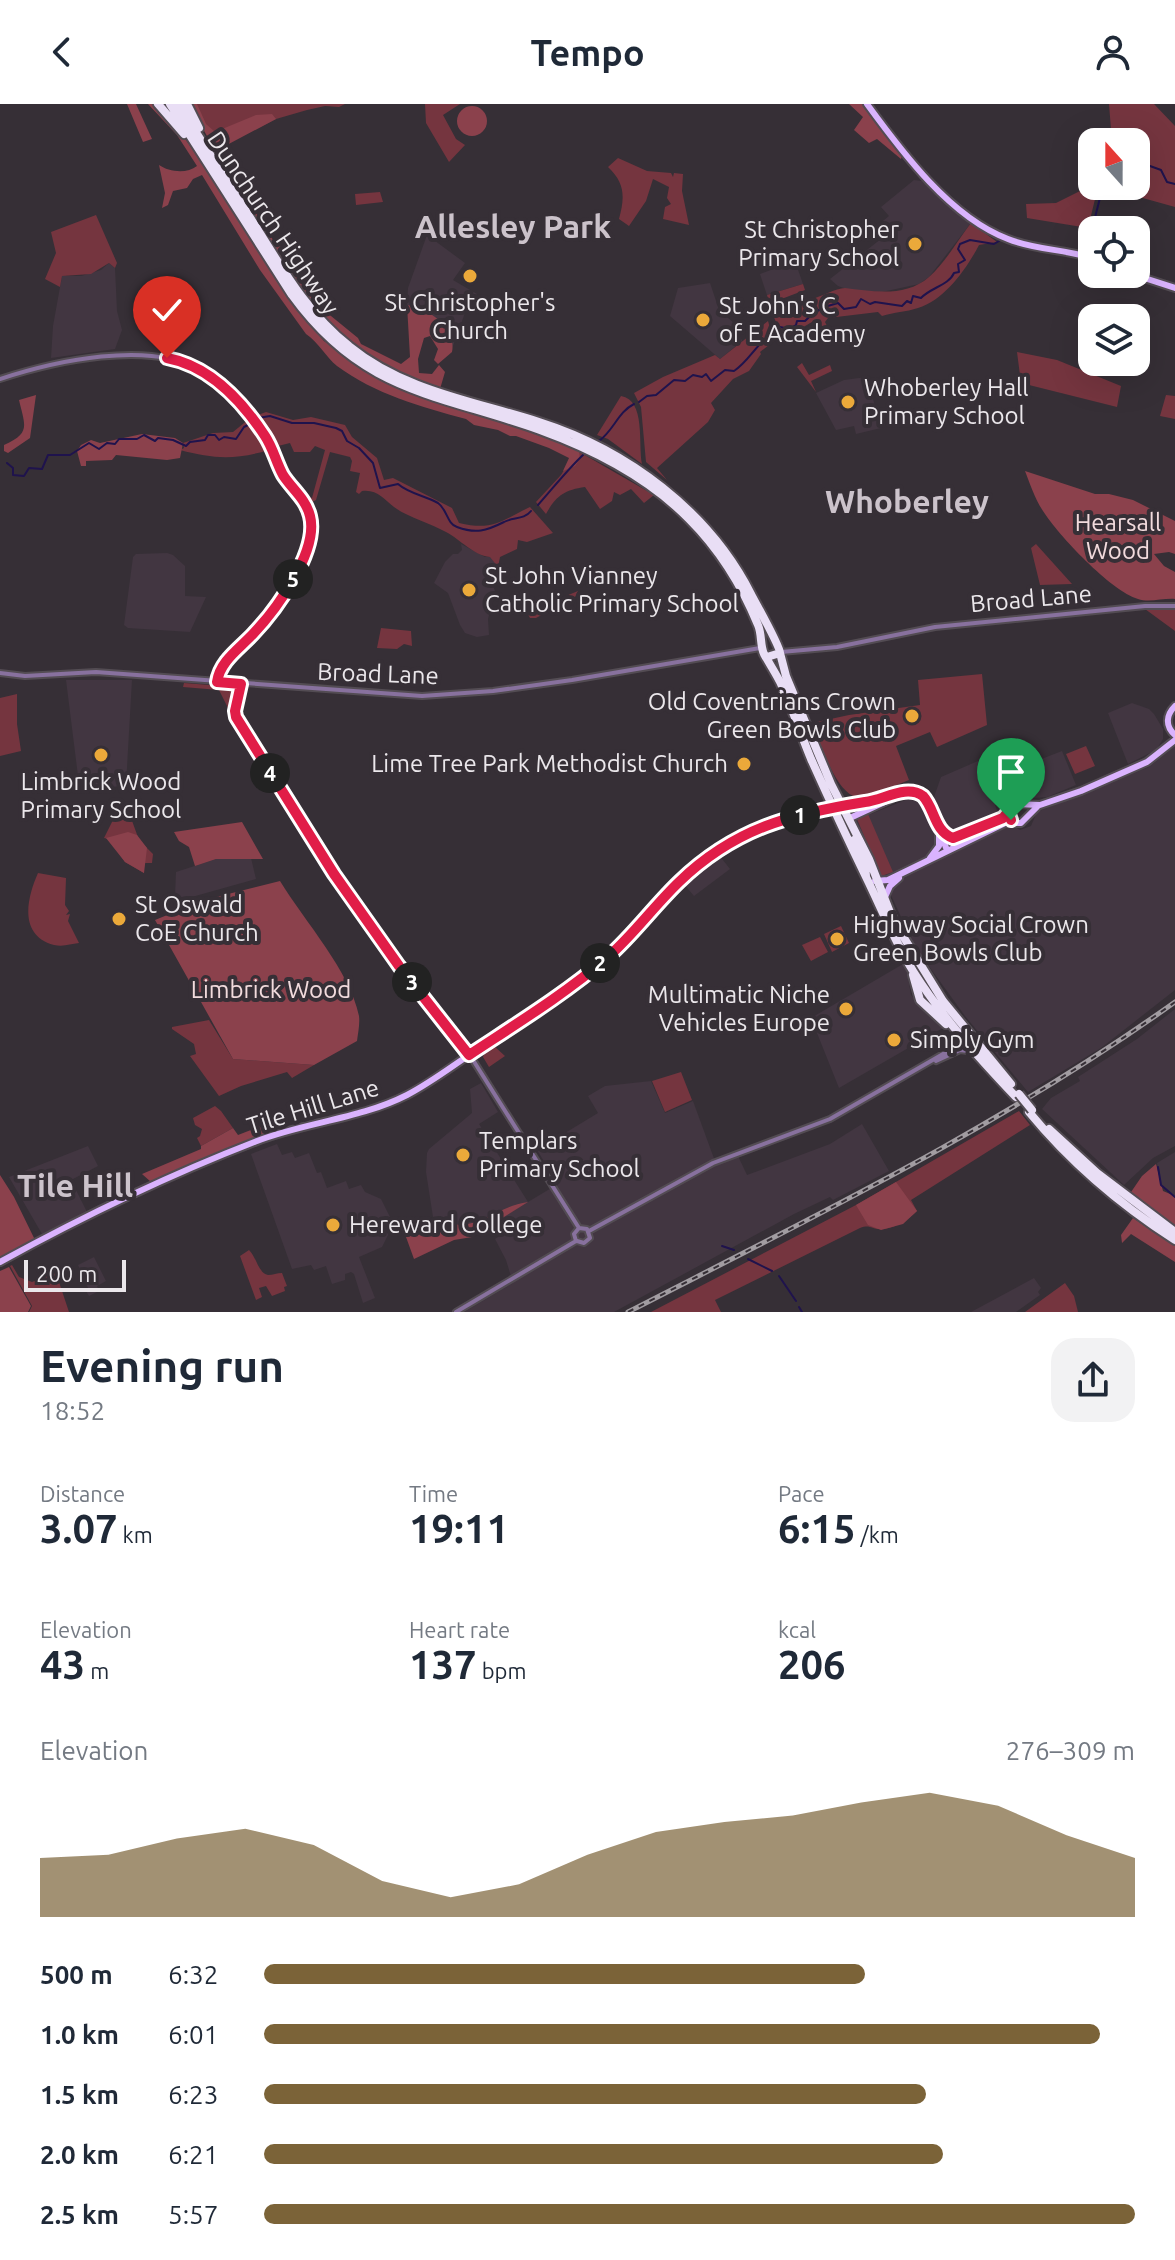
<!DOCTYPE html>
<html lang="en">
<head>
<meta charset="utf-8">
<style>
	:root { --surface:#fff; --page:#f2f2f3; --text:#1f2937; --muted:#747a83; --accent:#7b6338 }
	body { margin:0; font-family:Ubuntu,sans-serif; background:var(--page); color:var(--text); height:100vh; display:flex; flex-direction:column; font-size:30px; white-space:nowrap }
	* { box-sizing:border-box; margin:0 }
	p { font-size:26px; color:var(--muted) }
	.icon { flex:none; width:44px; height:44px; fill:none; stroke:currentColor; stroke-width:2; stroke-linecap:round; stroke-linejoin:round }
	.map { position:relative; height:1208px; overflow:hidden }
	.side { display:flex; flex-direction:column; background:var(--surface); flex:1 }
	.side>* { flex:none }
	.needle { width:52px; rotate:339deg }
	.tools { position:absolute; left:1078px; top:24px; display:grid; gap:16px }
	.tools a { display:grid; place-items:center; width:72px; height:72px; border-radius:16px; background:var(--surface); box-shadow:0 8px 32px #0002; font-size:40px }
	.scale { position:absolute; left:24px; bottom:20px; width:102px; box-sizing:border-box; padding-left:8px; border:4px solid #ebe7eb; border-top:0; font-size:22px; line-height:28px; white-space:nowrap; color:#ebe7eb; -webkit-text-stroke:6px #362f36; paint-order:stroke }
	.pin { position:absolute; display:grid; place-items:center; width:68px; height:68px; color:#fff; margin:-82px -34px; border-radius:50% 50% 50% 0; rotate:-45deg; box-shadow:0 0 8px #0007 }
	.pin .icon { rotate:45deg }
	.km { position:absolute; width:40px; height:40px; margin:-20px; border-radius:50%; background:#222; color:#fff; font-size:22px; line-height:40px; text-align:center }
	.round { display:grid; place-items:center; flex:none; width:84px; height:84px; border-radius:24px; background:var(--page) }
	.headline { display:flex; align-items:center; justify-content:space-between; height:136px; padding:0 40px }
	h1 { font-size:44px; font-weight:700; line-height:60px }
	.metrics { display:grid; grid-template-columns:repeat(3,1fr); gap:12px; height:136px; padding:8px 40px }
	.metrics div { display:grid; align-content:center }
	.metrics b { font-size:40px; font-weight:700 }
	.metrics small { font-size:22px; font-weight:400 }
	.metrics p { font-size:22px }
	.chart { height:224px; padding:16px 40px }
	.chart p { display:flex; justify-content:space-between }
	.chart svg { width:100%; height:144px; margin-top:8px; fill:var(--accent); opacity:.7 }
	ul { padding:0 40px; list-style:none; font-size:26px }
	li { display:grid; grid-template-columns:128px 96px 1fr; align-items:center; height:60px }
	li i { height:20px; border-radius:10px; background:var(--accent) }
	header { display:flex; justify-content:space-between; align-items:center; height:104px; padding:0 40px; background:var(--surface); font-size:36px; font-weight:700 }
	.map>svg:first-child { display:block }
	.built { fill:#423641 }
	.green { fill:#75353f }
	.forest { fill:#8b414c }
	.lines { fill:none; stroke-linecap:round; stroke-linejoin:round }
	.stream { stroke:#1f134d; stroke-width:2 }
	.minor-casing { stroke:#534c53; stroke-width:8 }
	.major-casing { stroke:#534c53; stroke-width:10 }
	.highway-casing { stroke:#534c53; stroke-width:12 }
	.minor { stroke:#88719e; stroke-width:4 }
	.major { stroke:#dab3fe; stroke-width:6 }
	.highway { stroke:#e9def5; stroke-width:8 }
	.rail-casing { stroke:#a19ca1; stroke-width:5 }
	.rail { stroke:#362f36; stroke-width:2; stroke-dasharray:6; stroke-linecap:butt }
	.highway-bridge-casing { stroke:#534c53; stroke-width:12; stroke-linecap:butt }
	.highway-bridge { stroke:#e9def5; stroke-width:8 }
	.route-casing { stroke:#fff; stroke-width:16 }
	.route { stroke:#e11d48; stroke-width:10 }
	.poi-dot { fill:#eba93a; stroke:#362f36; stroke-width:3 }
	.labels { text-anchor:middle; stroke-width:8; stroke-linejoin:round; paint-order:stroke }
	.street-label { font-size:24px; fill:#ebe7eb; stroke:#362f36 }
	.poi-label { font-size:24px; fill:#ebe7eb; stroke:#362f36; text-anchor:start }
	.park-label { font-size:24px; fill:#f2dbdd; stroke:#362f36 }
	.district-label { font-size:32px; font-weight:bold; fill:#ccc3cb; stroke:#362f36 }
</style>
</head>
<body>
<header><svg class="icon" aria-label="back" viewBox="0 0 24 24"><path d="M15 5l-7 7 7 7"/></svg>Tempo<svg class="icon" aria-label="person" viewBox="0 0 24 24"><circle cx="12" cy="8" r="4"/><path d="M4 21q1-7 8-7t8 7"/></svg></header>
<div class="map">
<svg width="1175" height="1208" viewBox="0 0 1175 1208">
	<rect width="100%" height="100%" fill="#362f36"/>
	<path class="built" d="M914,76L922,77L971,119L929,173L919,180L882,188L852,187L838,182L830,175L886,131L878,121L889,112L881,103Z
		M427,131L465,159L453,176L477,190L466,206L453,242L407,201L408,184Z
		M795,157L803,180L767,191L760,170Z
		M109,159L115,164L117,207L122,226L115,245L51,254L53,222L62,172H81L101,166Z
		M710,179L719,206L735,220L742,237L720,255L670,212L678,184Z
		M867,273L881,324L856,330L854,322L836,326L816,289L844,276Z
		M461,440L485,453H491L498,463L495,480L493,482L495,487L488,515L489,531L477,533L465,529L460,521L448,489L434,479L445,458L453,450H458L462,446Z
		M167,449L173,451L185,462V492L206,493L190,528L128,524L124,521L133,453L136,450Z
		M66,576H132L126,681L80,688Z
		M1132,599L1149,605L1154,610L1163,625V635L1156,646L1128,660L1108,609Z
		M1175,642V886L1101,944L1028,988L965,912L915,843L856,716L908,695L922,699L934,693L941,673L978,657L980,661L997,654L1003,670L1062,647L1076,681L1047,693L1034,694L1032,691L1022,695L1019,690L995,701L1003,723L1013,722L1020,726L1031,722L1037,708L1149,663Z
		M716,751H719L730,765L694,792L683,779Z
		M251,754L256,775L181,796L175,792L176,768L216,755Z
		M903,860L907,867L911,891L943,924L839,984L811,914Z
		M1175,905V1042L1153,1054L1124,1081L1042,1005L1051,994L1080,977L1078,973L1137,935Z
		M651,977L665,1009L693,997L716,1060L738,1052L747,1071L830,1040L862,1020L889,1067L833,1096L830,1093L794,1110L614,1208H464L513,1179L506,1156L495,1135L509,1126L502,1114L526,1099L471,1121L446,1120L433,1113L426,1068L427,1049L429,1045L472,1009L470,985L481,979L498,1008L479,1020L528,1098L558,1080L537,1046L598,1009L588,992L605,982Z
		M277,1040L282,1051L292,1048L295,1054L309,1049L317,1069L321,1068L327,1084L346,1077L349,1085L361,1081L365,1088L381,1095L390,1113L389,1129L382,1143L359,1153L375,1194L363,1199L354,1170L351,1168L345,1170V1176L332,1180L326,1162L314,1166L311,1161L292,1165L251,1050Z
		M88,1042L98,1062L71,1076L87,1108L42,1130L9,1073Z
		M1175,1048V1092L1174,1093L1161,1081L1157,1059Z
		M94,1153L106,1177L97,1182L99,1187L89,1192L86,1187L88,1184L78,1161Z
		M1034,1174L1041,1184L1038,1188L1040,1191L1016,1208H971Z"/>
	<path class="green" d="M193,0H345L339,3L325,2L307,6L276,15L216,45Z
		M425,0H460L443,11L456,35L465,41L449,58L426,19Z
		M1109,0H1154L1175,22V103L1107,84L1096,91L1088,124L1027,114L1026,100L1056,99L1092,81L1136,82V38H1112Z
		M618,54L647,67L671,69L673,73L674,69L683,70L682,87L689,121L663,115L665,103L671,100L667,94L669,83L653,75L646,97L629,122L619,115C625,93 625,79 608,63Z
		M380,88L383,98L356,101L355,90Z
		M96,111L117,159L115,164L109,159L91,170L62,172L60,183L45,175L56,149L51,128Z
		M971,119L997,138L979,141C967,164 945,196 918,204C906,208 894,208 882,212L878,208L828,214L825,218L829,226L826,229L817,215L783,235L773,211L810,199V196C820,193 836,184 845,184C872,187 905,194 929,173C945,159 958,136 971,119Z
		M803,180L805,186L771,199L774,206L772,207L767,191Z
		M768,217L774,237L760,248L761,250L749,267L733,275L711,299L715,306L708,318L657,364L667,376L646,358L641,303L634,289L663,273L715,251L720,255Z
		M1017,248L1057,256L1121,282L1117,303L1021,279Z
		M802,259L809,271L830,261L832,267L811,277L816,288L797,263Z
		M1166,291L1175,292V315L1160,312Z
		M621,292C646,296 638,340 642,360L608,335L597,331Z
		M266,308L293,316L311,313L345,321L352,333L377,354L384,376L393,374L452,404L459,419C493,427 501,417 530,403L553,429L527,438L518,436L517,445L500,453L498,463L490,453C473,451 461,436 446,428C430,419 409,414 394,403C384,395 377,385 362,387L359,390L356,388L360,369L350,367L352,357L350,353L330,348L316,396L309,400L304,392L312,394L325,346L315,342L310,348H294L290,339L274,343L255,312Z
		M249,315L269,346C235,356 214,355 180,346L184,344L183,339L213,329L233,328Z
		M576,346L654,391L644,399L631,385L620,391L614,388L612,397L600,405L585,383C564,386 556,392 546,410L536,398L561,371Z
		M1036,440L1072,480L1040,481L1031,444Z
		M578,487L575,493L536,514H530L527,508Z
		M1161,504L1175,505V527L1145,505Z
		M381,524L411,527L412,542L404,540L397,545L377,544Z
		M982,570L987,621L937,643L930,628L896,642L909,676L880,688L856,692V696L847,694L853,692C833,682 821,639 812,619L849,611L920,601L918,576Z
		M184,579L235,583L237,589L232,612L219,586L183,583Z
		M17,590V620L21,647L0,652V594Z
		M1086,642L1095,662L1075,670L1066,650Z
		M868,710L893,768L881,772L857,715Z
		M131,714L139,736L153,750L152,759H144V769L125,758L109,735L104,734L113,716Z
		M38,769L66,774L65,801L69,807L66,811L70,810L68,817L79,839C70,840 64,843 54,841C18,831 27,794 38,769Z
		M841,822L849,839L832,848L824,830Z
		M820,833L828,848L811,857L802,841Z
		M209,916L233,955L314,961L292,974L287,968L241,982L219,992L190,952L196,950L194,940L172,925V923Z
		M494,942L505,952L489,963L483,953L485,947Z
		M681,968L692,996L665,1008L652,977Z
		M215,1002L221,1007L233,1024L201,1042L197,1034L200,1032L202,1025L195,1021L193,1014Z
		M1019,1007L1030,1021L911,1096L917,1107C909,1115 893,1126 880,1125C871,1125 870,1120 860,1124L715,1196L721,1208H651L856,1101Z
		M249,1146C257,1154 258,1169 268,1171C273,1171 277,1169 282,1169L287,1182L284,1183L285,1187L272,1192L266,1182L259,1184L262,1193L256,1196L240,1152Z
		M12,1161L19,1173L32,1178L56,1169L69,1208H29L32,1202L10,1162Z
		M1065,1179L1074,1192L1078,1208H1025Z"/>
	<path class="forest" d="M127,0H136L152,35L143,38Z
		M148,0H155L181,29L207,66L295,204L324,237L378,275L404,287L530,327L579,347L580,355L575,362L563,367L569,354L549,344L516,332H510L498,326L474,321L466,315C421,303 375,290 337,262C326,253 319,239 306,230L260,166L202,71L193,75L187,84L173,87L168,101L162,104L165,89L159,61C169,68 187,70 197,62L177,31Z
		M189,0H197L206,20L215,28L256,11L272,10L276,15L225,42L238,60L236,74L276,141L281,143L292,161L300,160L302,167L299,173L320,203L358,234L361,240L401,260L410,253L407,201C429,205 457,223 452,248L438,260L434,256L438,245L430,232L424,234L418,255L419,269L432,270L439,261L445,268L440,285L394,268L367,253L318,211L257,121Z
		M849,0H865L902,52L901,55L877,35L869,39L854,26L863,13Z
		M457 17a15 15 0 1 1 30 0a15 15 0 1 1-30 0Z
		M36,291L30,334L8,349L4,347V341C31,329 25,322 19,296Z
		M142,330L175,334L183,339L180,354L167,356L116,351L112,356L86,357V362H81L77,347L81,341L91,336L100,339Z
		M1025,367L1095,390H1109L1133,396L1175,417V450L1169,448L1154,450L1164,462L1175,468V495C1163,494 1149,499 1138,495C1111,487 1058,431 1043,407C1035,395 1030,380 1025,367Z
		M242,718L263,755H216L195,762L189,743L179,737L174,728Z
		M128,728L137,731L147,744L144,769L125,758L106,734Z
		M280,777C305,818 350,867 359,912C360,920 358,929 357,937L314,961L233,955L155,816L204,796Z
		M274,1017L278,1025L151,1078L142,1070L201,1045V1042L233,1024L238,1031Z
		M1156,1060L1163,1087L1175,1092V1122L1129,1091L1142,1072Z
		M0,1071L14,1093L35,1136L0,1155Z
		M896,1078L917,1107L903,1120L881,1126L868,1121L856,1101Z
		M528,1098L472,1133L454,1136L414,1155L406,1133L436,1127L433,1113C474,1135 491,1103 528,1098Z
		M1133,1114L1175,1142V1158L1131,1130L1122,1139L1121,1131Z
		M9,1163L31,1202L28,1208H0V1167Z"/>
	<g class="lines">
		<path class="stream" d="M1136,74L1140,73L1145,63L1150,62L1161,66L1167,78L1175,80
			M1088,141L1103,82
			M780,223L789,225L796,221L797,217H805C813,208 825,202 838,199L844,205L856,203L861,195L870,200L875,198L902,202L907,197L911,199L913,192L921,194C930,184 949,181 954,169L959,168L958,160L965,156L958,145L960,140L970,136L994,140L999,137
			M639,298L647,292L656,291L674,276L685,277L693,271L702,273L706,270L711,277L725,266L734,267C748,258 756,241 769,232L768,228
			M258,314L270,312L292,319H314L336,324L342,327L347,337L359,344L373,359L380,384L398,380C408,389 425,392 438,399C447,405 447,420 457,423C476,430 486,427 504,418C513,413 524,416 531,407
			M599,337C614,326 618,308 634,300
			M7,359L13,364V371L24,372L29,364L42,365L48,351H70L89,339L99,345L107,339L115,340L119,335H137L144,331L155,337L158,334L173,336L186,342L190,338L205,336L208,331H215L219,336L224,333L236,335L244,323L252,319
			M538,401C553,384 568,365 584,350
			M1158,1063L1161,1081L1175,1093
			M722,1142L734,1146
			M748,1155L772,1167
			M779,1172L796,1197
			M799,1203L802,1208"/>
		<defs>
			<path id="minor" d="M0,275C55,257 148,236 201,266C221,277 240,297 254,315C266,331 271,347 279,363C291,386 317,403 310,432C302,464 285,493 264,517C249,536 221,553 217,578
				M781,548L837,543L935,523L1145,502H1175
				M0,569L25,572L96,568L422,592L493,587L572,576L760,544
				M241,580L235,605L236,613L321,751L376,830L473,956L579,1124
				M936,957L960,946L968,947
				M589,1127L713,1059L830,1015L957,942L959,936
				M576,1137L574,1130L579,1124
				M577,1137L584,1139L590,1134L587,1125L579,1124
				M456,1208L576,1137"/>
			<path id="major" d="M867,0C902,48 950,113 1008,135C1035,146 1064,145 1092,154
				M1132,170L1175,184
				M1175,602C1166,611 1165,622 1175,631
				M908,686C934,690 938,726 947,746
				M850,714L891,695
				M937,720L946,732L959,734L1003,714L1014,700L1040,701L1081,687L1147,658L1175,636
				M930,754L939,742V732
				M875,777L888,776L1005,719H1021L1037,703
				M885,793L890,782L899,774
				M0,1158C82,1113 169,1071 257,1037C306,1018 360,1015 407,991C432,978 455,960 478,945C523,916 571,886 611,850C654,811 687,760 740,732C792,704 853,705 908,686"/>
			<path id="highway" d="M158,0L184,30
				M170,0L292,191C363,289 436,289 540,326C595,346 648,373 689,415C719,445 742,482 758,521C762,530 760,542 764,550C770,561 777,571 782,582C793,606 801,631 811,655C829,695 848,736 867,775C882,806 895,838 913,867C942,913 979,954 1016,993
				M178,0C204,41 230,82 256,123C283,166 308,210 349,242C404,287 474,297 539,318C627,346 709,407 751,490C756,500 780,542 780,549L767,553
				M187,0L199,24
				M780,549L786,572L831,680L869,755L893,816L943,897L1011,980
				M854,736L865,760L866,772
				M913,871L920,896L946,920
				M1029,1008C1071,1059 1119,1100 1175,1136
				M1049,1025L1097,1069L1175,1128"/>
		</defs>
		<use href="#minor" class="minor-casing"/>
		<use href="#major" class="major-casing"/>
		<use href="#highway" class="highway-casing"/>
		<use href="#minor" class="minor"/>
		<use href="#major" class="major"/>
		<use href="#highway" class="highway"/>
		<defs>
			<path id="rail" d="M628,1208C815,1112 1003,1021 1175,898"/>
		</defs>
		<use href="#rail" class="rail-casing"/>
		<use href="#rail" class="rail"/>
		<defs>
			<path id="highway-bridge" d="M1019,990L1032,1006"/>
		</defs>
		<use href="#highway-bridge" class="highway-bridge-casing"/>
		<use href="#highway-bridge" class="highway-bridge"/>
	</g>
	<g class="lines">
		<defs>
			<path id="route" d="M167,254C210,262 242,297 265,332C273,344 276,358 283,371C292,385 306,395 310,412C319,447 276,506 253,530C239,545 220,557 217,578L241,580L235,607L236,613L334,770L399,862L469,951C516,920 565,890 608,853C634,830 654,802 679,778C735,724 791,710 865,698C884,696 906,680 923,692C935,705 934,727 953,734L1003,714L1008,708L1011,716"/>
		</defs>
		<use href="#route" class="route-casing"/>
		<use href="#route" class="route"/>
	</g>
	<g class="poi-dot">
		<circle cx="915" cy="140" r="8"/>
		<circle cx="470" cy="172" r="8"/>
		<circle cx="703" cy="216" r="8"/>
		<circle cx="848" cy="298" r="8"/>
		<circle cx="469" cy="486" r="8"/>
		<circle cx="912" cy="612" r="8"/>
		<circle cx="101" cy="651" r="8"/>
		<circle cx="744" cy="660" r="8"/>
		<circle cx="119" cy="815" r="8"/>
		<circle cx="837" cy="835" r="8"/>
		<circle cx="846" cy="905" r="8"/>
		<circle cx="894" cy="936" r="8"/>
		<circle cx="463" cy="1051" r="8"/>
		<circle cx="333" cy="1121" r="8"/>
	</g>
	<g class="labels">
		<g class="street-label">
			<text transform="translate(273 119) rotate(56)" y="8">Dunchurch Highway</text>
			<text transform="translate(1031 495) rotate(-5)" y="8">Broad Lane</text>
			<text transform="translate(378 570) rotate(2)" y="8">Broad Lane</text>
			<text transform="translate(313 1003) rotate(-17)" y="8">Tile Hill Lane</text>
		</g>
		<g class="poi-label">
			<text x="899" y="134" text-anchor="end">St Christopher<tspan x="899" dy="28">Primary School</tspan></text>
			<text x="470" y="207" text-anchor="middle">St Christopher's<tspan x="470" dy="28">Church</tspan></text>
			<text x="719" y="210">St John's C<tspan x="719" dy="28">of E Academy</tspan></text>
			<text x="864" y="292">Whoberley Hall<tspan x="864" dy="28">Primary School</tspan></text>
			<text x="485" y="480">St John Vianney<tspan x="485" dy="28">Catholic Primary School</tspan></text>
			<text x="896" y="606" text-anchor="end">Old Coventrians Crown<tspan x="896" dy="28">Green Bowls Club</tspan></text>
			<text x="728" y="668" text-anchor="end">Lime Tree Park Methodist Church</text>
			<text x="101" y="686" text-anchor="middle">Limbrick Wood<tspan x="101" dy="28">Primary School</tspan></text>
			<text x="135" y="809">St Oswald<tspan x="135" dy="28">CoE Church</tspan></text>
			<text x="853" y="829">Highway Social Crown<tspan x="853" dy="28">Green Bowls Club</tspan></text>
			<text x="830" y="899" text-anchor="end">Multimatic Niche<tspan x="830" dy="28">Vehicles Europe</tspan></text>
			<text x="910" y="944">Simply Gym</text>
			<text x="479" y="1045">Templars<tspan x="479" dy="28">Primary School</tspan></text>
			<text x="349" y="1129">Hereward College</text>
		</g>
		<g class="park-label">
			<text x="1118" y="427">Hearsall<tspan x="1118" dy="28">Wood</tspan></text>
			<text x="271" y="894">Limbrick Wood</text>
		</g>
		<g class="district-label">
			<text x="513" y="134">Allesley Park</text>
			<text x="907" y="409">Whoberley</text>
			<text x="75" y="1093">Tile Hill</text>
		</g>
	</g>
</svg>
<div class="tools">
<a><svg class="needle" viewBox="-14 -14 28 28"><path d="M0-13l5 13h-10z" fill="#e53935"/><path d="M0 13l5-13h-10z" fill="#747a83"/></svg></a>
<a><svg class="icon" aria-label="locate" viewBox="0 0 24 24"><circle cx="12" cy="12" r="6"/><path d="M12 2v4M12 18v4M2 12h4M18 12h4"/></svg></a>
<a><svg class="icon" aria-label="layers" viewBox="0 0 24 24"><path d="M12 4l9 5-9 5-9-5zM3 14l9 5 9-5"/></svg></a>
</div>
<div class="scale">200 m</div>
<div class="pin" style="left:1011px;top:716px;background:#1e9e55"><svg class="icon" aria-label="arrive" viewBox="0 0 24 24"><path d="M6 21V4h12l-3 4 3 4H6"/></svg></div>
<div class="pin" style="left:167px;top:254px;background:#d93025"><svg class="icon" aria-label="check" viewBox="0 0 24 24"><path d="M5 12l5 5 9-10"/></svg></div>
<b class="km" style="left:800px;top:711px">1</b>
<b class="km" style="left:600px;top:859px">2</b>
<b class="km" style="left:412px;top:878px">3</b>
<b class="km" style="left:270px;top:669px">4</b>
<b class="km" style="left:293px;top:475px">5</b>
</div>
<section class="side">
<div class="headline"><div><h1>Evening run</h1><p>18:52</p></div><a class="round"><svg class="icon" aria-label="share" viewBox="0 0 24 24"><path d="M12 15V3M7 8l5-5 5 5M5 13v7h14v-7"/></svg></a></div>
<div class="metrics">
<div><p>Distance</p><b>3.07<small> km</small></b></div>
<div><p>Time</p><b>19:11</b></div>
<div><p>Pace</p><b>6:15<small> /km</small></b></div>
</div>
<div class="metrics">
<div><p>Elevation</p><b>43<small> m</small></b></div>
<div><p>Heart rate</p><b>137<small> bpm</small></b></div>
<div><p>kcal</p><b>206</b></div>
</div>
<div class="chart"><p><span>Elevation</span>276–309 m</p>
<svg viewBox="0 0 160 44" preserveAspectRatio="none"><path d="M0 44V26L10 25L20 20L30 17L40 22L50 33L60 38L70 34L80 25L90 18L100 15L110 13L120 9L130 6L140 10L150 19L160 26V44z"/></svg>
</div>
<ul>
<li><b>500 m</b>6:32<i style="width:69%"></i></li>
<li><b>1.0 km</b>6:01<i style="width:96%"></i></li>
<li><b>1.5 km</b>6:23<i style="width:76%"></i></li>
<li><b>2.0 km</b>6:21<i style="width:78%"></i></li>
<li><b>2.5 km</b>5:57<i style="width:100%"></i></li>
</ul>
</section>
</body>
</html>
